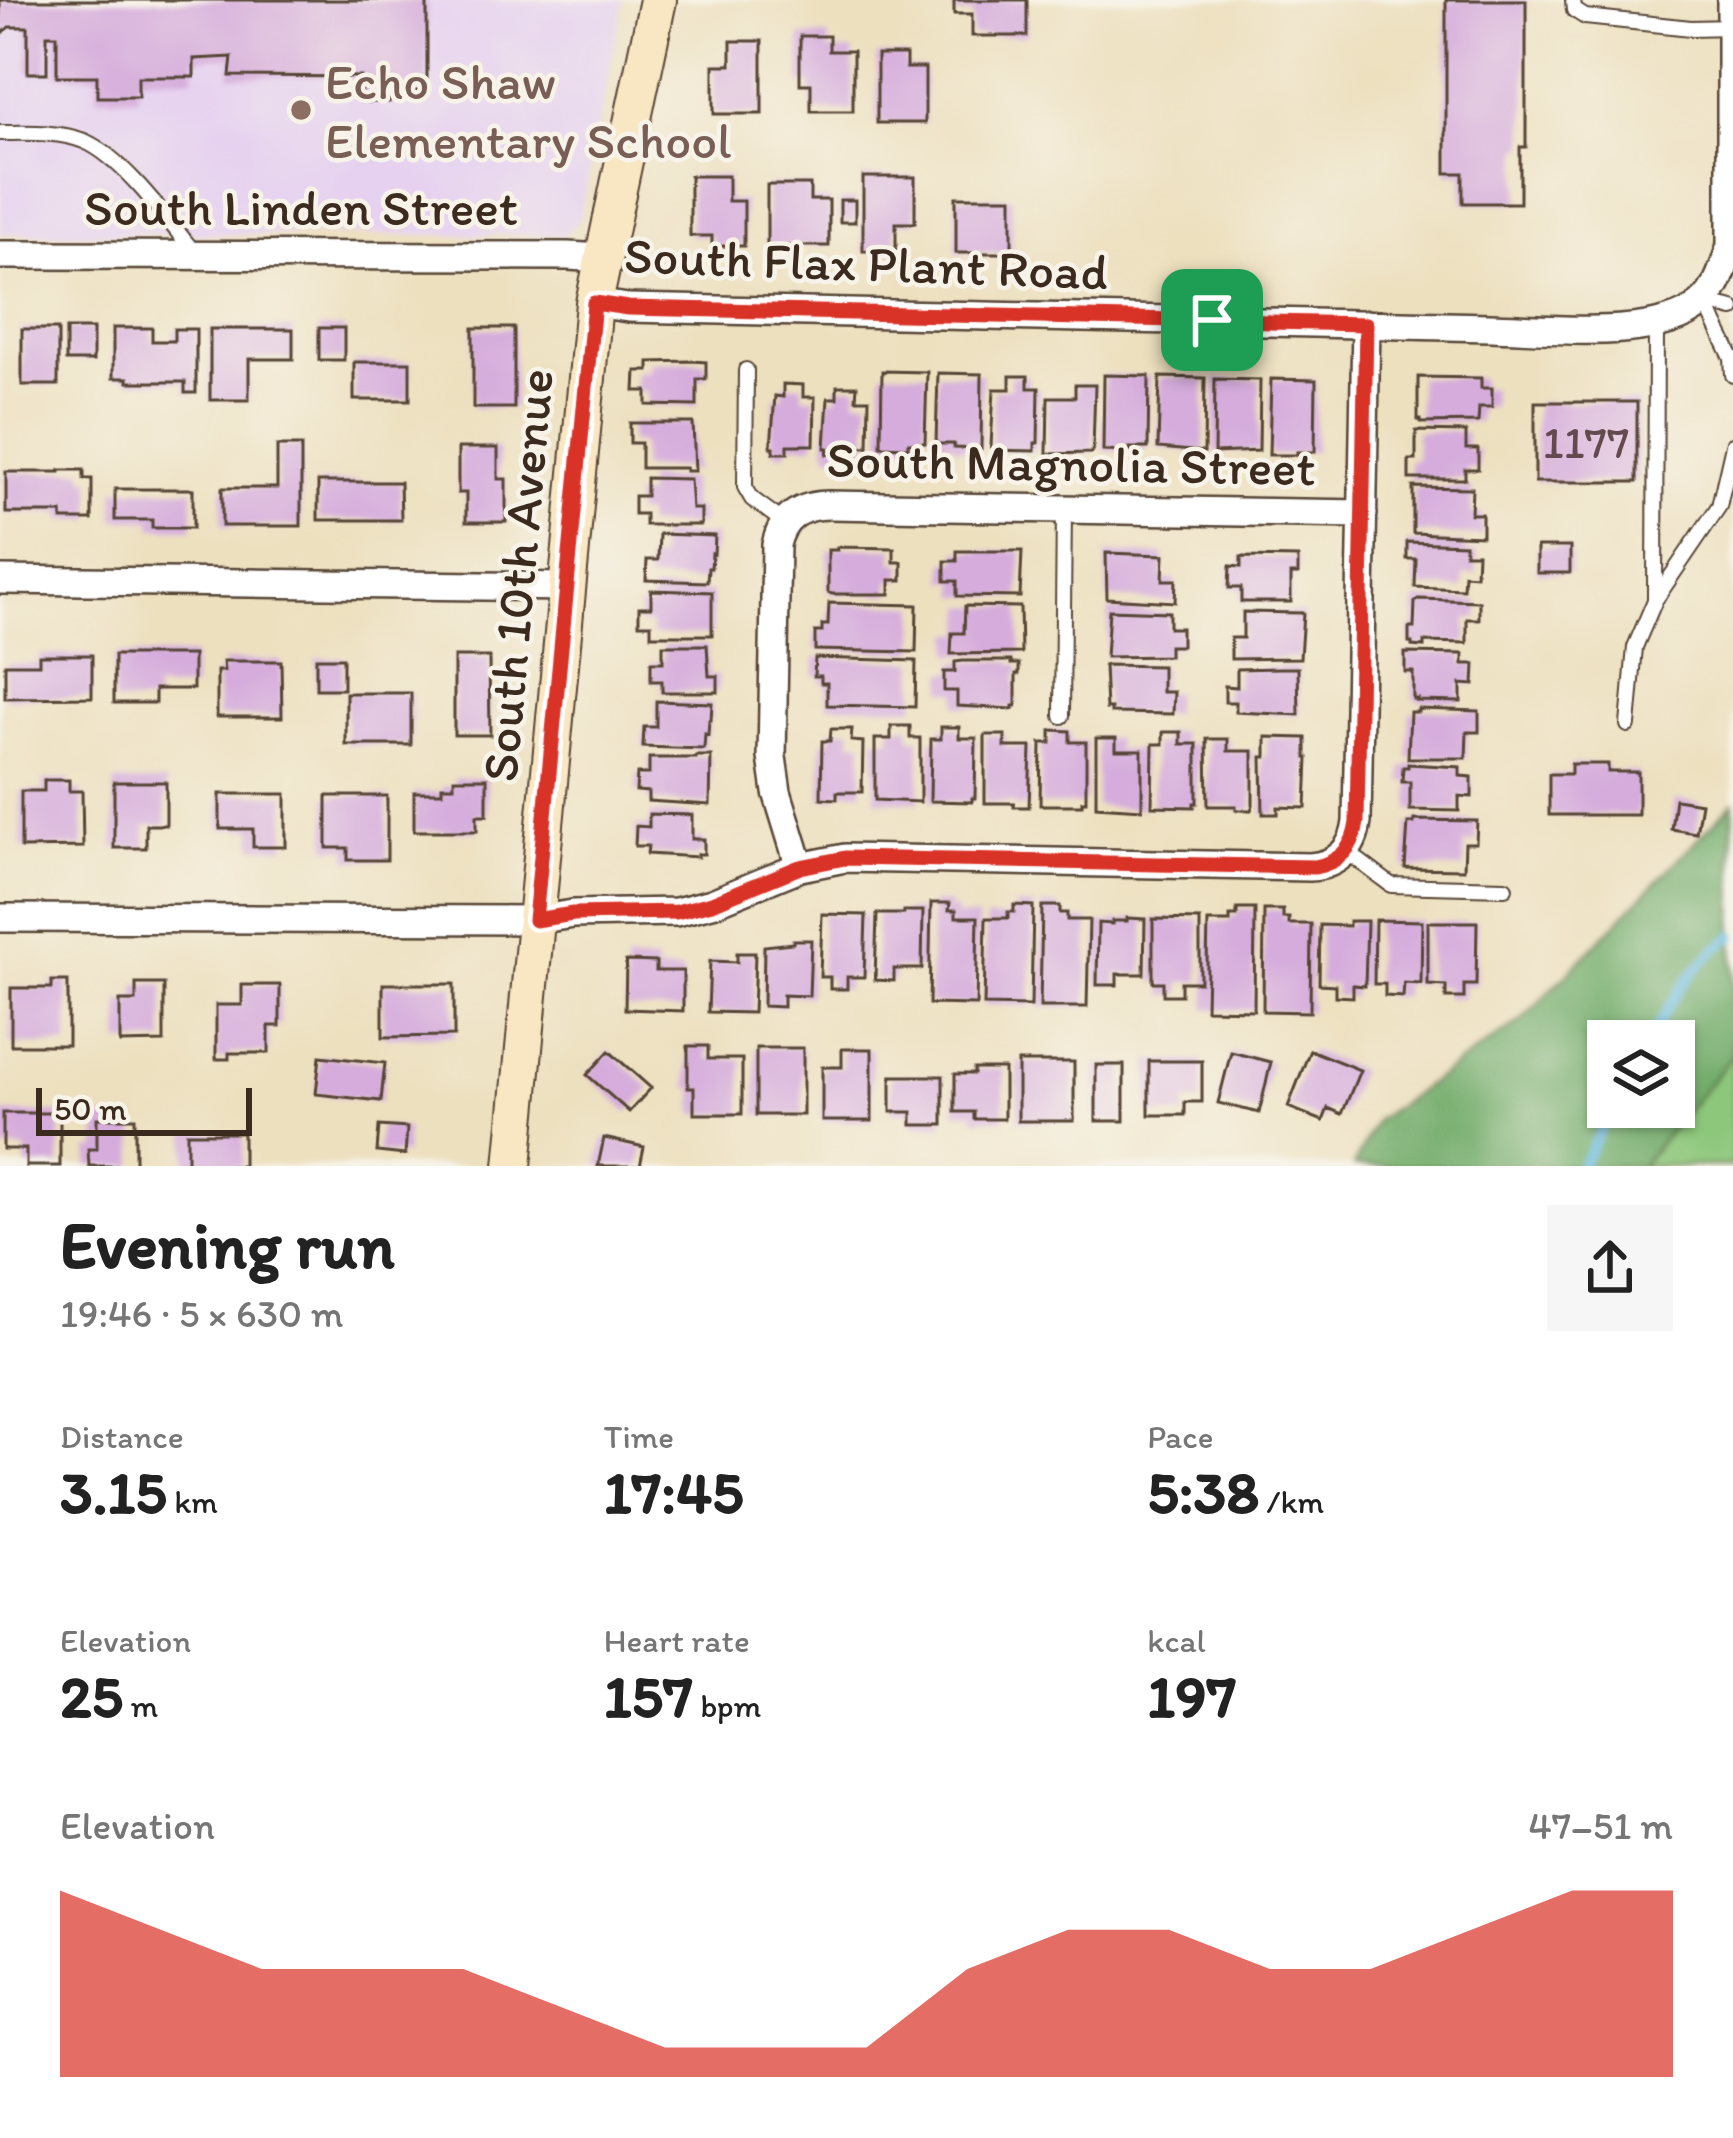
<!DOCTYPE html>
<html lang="en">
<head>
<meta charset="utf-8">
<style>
	:root { --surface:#fff; --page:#f6f6f6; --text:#222; --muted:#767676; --accent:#d93025 }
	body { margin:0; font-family:Itim,sans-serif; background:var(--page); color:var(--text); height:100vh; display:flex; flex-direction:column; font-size:45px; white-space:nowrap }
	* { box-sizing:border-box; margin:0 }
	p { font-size:39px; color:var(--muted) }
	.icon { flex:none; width:66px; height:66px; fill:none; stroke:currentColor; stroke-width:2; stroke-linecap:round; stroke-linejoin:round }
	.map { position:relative; height:1166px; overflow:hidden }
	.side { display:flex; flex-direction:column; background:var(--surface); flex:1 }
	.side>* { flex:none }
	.tools { position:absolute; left:1587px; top:1020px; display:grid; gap:24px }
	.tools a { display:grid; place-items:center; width:108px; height:108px; border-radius:0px; background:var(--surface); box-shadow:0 3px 9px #0004; font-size:60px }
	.scale { position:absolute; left:36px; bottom:30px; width:216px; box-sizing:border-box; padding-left:12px; border:6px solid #3b2a1e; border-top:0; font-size:33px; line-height:42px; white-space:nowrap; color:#3b2a1e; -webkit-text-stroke:9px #f7f3e8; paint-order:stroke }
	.pin { position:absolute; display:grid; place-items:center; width:102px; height:102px; color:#fff; margin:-51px; border-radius:24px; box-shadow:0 6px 18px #0006 }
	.round { display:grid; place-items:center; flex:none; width:126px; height:126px; border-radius:0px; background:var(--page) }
	.head { display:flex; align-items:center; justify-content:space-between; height:204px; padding:0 60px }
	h1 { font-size:66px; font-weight:700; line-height:90px }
	.figures { display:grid; grid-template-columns:repeat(3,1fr); gap:18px; height:204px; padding:12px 60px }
	.figures div { display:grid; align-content:center }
	.figures b { font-size:60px; font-weight:700 }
	.figures small { font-size:33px; font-weight:400 }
	.figures p { font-size:33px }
	.chart { height:336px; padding:24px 60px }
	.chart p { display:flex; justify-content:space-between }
	.chart svg { width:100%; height:216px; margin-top:12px; fill:var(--accent); opacity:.7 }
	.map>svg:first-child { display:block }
	.built { fill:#e6d2f0 }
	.green { fill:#8dc77b; stroke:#64784c; stroke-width:3 }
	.forest { fill:#72ac6b; stroke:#566b44; stroke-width:3; fill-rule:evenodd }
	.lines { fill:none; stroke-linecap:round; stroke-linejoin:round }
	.stream { stroke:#63bae0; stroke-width:9 }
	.building { fill:#d5acdc }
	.lane-casing { stroke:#564536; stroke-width:18 }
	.street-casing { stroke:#564536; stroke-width:32 }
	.secondary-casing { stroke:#564536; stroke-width:40 }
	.lane { stroke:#fff; stroke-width:14 }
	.street { stroke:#fff; stroke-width:27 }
	.secondary { stroke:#f9e7c3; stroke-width:36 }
	.route-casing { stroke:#fff; stroke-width:24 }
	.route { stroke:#d93025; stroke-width:15 }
	.education-dot { fill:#8d6e63; stroke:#f7f3e8; stroke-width:4.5 }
	.labels { text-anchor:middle; stroke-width:9; stroke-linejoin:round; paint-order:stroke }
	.number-label { font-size:45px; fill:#624a4e }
	.education-label { font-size:51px; fill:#785e54; stroke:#f7f3e8; text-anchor:start }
	.street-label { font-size:51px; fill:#3b2a1e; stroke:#f7f3e8 }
</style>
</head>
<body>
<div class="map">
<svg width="1733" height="1166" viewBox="0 0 1733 1166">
	<rect width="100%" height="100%" fill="#f7f3e8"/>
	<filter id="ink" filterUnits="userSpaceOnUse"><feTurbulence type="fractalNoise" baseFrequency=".00833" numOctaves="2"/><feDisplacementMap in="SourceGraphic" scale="24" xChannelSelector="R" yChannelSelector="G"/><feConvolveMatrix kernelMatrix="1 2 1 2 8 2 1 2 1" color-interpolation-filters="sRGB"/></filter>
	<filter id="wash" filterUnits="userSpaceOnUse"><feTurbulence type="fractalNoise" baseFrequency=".004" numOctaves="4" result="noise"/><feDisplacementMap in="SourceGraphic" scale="48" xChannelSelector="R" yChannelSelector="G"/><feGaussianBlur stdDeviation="2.7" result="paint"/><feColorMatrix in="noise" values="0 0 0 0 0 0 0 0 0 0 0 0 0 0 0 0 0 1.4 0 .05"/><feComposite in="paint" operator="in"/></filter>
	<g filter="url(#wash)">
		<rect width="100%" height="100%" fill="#ede0bf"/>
		<path class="built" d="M0,0H624L579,221L563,235L0,234Z"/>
		<path class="green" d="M1733,1055V1166H1641L1729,1057Z"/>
		<path class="forest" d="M1733,803V1055L1641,1166H1354L1376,1120L1521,1021ZM1608,1041H1674V1107H1608Z"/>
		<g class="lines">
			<path class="stream" d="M1649,1041C1671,999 1694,964 1733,936
				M1581,1166L1613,1107"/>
		</g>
		<g id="blocks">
			<path class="building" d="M0,0H427V91H389V102H361V77L230,76L232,57L194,59V77H138V97H97V76H57V35H47V73H28V27H9L0,36Z
				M954,0H1027V36H972V14H954Z
				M1446,0H1526V147H1520V203H1463V173H1446Z
				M800,36H829V51H853V111H811V84H800Z
				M731,41H762V114H714V65H731Z
				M877,55H906V68H925V123H877Z
				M690,176H728V201H744V246H712V236H690Z
				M863,177H915V223H896V251H863Z
				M767,185H810V200H829V246H767Z
				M956,197H1012V253H956Z
				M840,200H855V222H840Z
				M113,328H152V341H174V329H196V393H185V382H128V378H113Z
				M319,328H344V360H319Z
				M473,328H514V408H473Z
				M22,329H58V385H22Z
				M66,329H93V361H66Z
				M210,329H293V359H249V400H210Z
				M691,361L706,362V379H697V406L647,405V391H635L636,371H649V362Z
				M354,362H410V400H354Z
				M882,371L927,372L925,443H908V447L881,446Z
				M938,373L982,374L981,449L954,448V444H936Z
				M1104,375L1149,376L1148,448H1130V452L1103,451Z
				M1010,376H1028V388H1039L1038,443H1035V451L993,450L991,446L994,389H1010Z
				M1160,377L1205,378L1204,452L1158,448Z
				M1418,377L1481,378V388H1492V407H1479L1478,422L1421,423V420H1418Z
				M1215,379L1260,380L1259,451L1214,453Z
				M1271,379L1316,380L1315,452H1297V455H1269Z
				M783,384L803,385V397H815L814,445H788V453H774V447H771L775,396L783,397Z
				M1075,385H1095L1093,449L1091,453L1047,454L1048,397H1075Z
				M837,386H857L856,399H869L868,447L842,446V455L827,454L828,448H825L828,398H837Z
				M1535,402H1637V482H1535Z
				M630,423H693L695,471H686V468H641V443H630Z
				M1416,431L1466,432V449H1478V469H1465V479H1409V460H1416Z
				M277,446H301V526H222V488H277Z
				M458,448H498V479H506V522H466V493H458Z
				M60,470H84V479H92V520H62V513H6V472H60Z
				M646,478L690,479L692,509H701V525H645V514H634V496H646Z
				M318,482H400L401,520H318Z
				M1413,487L1472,488L1471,514H1482V536L1413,533Z
				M115,489H193V528H152V520H115Z
				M659,534L715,536L714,554L712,553L711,568H708L707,582L646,580L647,560H658Z
				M1407,542L1465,544V553H1477L1476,575L1464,574L1463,589L1415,587L1416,559H1407Z
				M837,547L894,548V562H902V580H890V594H832L828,592V550H837Z
				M1537,547H1570V573H1537Z
				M957,551H1022L1020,597L957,596V581H945V561H957Z
				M1106,553L1164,555L1163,580H1176L1175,602L1107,598Z
				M1241,557L1298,558V574H1291V602H1241V588H1229L1230,566L1241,567Z
				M651,590L712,592V635H651V624H639V607H651Z
				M1418,599L1479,601V619H1467V643L1424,642V647L1412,646V643H1409V628H1414L1415,602Z
				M829,603L917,605L916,652L815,650V632H822V625H828Z
				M965,606L1020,607L1021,653L951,654L952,633H964Z
				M1109,610L1169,612V628H1181V646H1169V656L1106,657Z
				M1243,612L1303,613L1300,658L1231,659V638H1243Z
				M663,645H707L709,676H718V692H662V681H651V662H663Z
				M1405,653L1463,654V664H1475L1474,685L1461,684V702L1417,701L1418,699H1413V672H1405Z
				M39,655H92V697L5,698V664H39Z
				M114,655H193V689H155V703H114Z
				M454,657H489L490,735H454Z
				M316,658H343V689H316Z
				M815,658L916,661L915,707L827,705V683H821V676H814Z
				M223,661H281L282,717H217V671H224Z
				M963,661H1011V664H1019V674H1016V706H1013V709L957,706V691H944V672H955V662Z
				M1104,665L1162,666V692H1174L1173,714L1111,713V709H1106Z
				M1280,668H1298L1299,715L1236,712V702H1225V686L1237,687V669Z
				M346,693H411V745H346Z
				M656,701L712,703L711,720H709L708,735L705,734L704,749L643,747L644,727H656Z
				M1418,709L1479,711V732H1467L1466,758H1408L1410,712H1418Z
				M891,726H910V738H920V802L875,800V739H891Z
				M941,727H959V738H976L975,798H972V802L930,801L931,739H941Z
				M831,729H852L851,741L863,742L862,792H837V799L821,798L822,741H830Z
				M1051,730L1070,731V742H1086V801H1082V805H1040L1041,743H1051Z
				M1163,732H1181V744H1197V803H1194V807L1152,806L1153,744H1163Z
				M985,735H1005V747H1031L1029,807H1014V803H985Z
				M1266,737L1306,738V758H1308L1306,808L1278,807V814H1263L1262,757H1266Z
				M1096,738H1116V750H1142V809L1096,806Z
				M1207,739H1228V751H1253V805L1251,810H1236V806H1208Z
				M696,756H711L710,805L648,801V792L636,791L637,774H649V758H696Z
				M1408,764L1460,767V776L1472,777V797L1459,796V811L1410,810V782H1402L1403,767H1408Z
				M1571,764H1608V772H1638V815H1549V774H1571Z
				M454,778H487V815H477V831H414V792H442V786H454Z
				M44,780H69V791H82L83,847L21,848V791H44Z
				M114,782H166V825H146V848H114Z
				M220,794H286V847H253V829H220Z
				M327,796H387V860H348V848H327Z
				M1675,799L1701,803L1696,833L1671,829Z
				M649,814L692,815V839H704V854H698V857L647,854L648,846H635L636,826L649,827Z
				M1414,820L1477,821L1476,843H1465L1464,869L1405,868L1408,823H1414Z
				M931,903H950L949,910H956V917H978L976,1005L929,1004Z
				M1014,905L1033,906L1031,1006L984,1005L986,918H1008V912H1014Z
				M1042,906H1060V913H1067V920H1089L1087,1007H1040Z
				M1237,909H1255L1254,1010L1206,1009L1208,922H1230V916H1237Z
				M1264,910H1283V918H1289V924H1311L1310,1012L1263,1011Z
				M904,911H923L922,969H894V981L875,980L877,914H904Z
				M822,914L866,915L864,977H847V989H830V977H820Z
				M1127,918L1145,919L1144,974H1117V985H1097L1098,923L1112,924V921H1127Z
				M1153,919L1200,920V982H1181V995H1163V982H1153Z
				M1375,920L1422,921L1421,984L1404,983L1403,997L1385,996V984H1374Z
				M1349,921H1367L1365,986L1353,985V997L1335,996V985L1319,984L1320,925L1349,926Z
				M1428,922H1477L1476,985H1464V998H1446V986L1428,985Z
				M793,940H811L809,996L783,995V1007L763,1006L764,946L793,943Z
				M737,953H755L753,1013L708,1012L710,961L737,962Z
				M626,961L656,962V971H683V1011L625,1009Z
				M52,981H68V1045H11V988H52Z
				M136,984H164V1042L120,1043V1001H136Z
				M383,984H454V1036L383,1037Z
				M242,985H280V1026H269V1053H229V1059H216V1005H242Z
				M688,1046H708V1059H742V1114H694V1088H688Z
				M756,1048H803V1115H756Z
				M842,1049H872V1121H822V1067H842Z
				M1310,1050L1360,1070L1342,1114L1328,1108L1323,1121L1288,1107Z
				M609,1051L651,1088L629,1112L587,1075Z
				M1231,1052L1271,1062L1259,1113L1218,1103Z
				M320,1056L385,1063L381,1101L316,1094Z
				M1149,1061H1202V1102H1185V1115H1149Z
				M1018,1062H1074V1121H1018Z
				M1096,1065H1124V1121H1096Z
				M974,1069H1004V1119H974V1112H955V1074H974Z
				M891,1076H943V1125H912V1112H891Z
				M3,1113H60V1166H26V1149H3Z
				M97,1118H135V1166H89L88,1149H97Z
				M379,1126L407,1128L405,1155L377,1152Z
				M187,1133H243V1166H187Z
				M604,1138L644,1147L640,1166H598Z"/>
		</g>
	</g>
	<g filter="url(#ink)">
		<use href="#blocks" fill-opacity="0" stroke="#564536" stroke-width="3"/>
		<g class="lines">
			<defs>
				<path id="lane" d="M1573,0L1574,10L1585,17L1691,28L1731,27
					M0,133C27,133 58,131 84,141C123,157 170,223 196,255
					M1705,302L1732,358L1733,375
					M1705,302L1733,309
					M746,370L745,487L752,499L785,523
					M1655,598L1656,327
					M1062,716L1064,509
					M1628,725L1635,647L1655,600L1719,506L1733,445
					M1346,851L1391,885L1505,888"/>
				<path id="street" d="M0,255L568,256L603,258
					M594,303L628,308L1490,327C1548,328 1657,342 1701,304C1718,290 1724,266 1731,246V0
					M0,580L568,587
					M800,867L777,792L772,757L776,545C782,517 801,505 829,505L1363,514
					M0,918L535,920L573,914L676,912L712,903L800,867L845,858L1310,867C1337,865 1354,849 1357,822L1366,324"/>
				<path id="secondary" d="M513,1166L594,303L658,0"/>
			</defs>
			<use href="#lane" class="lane-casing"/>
			<use href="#street" class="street-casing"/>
			<use href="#secondary" class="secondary-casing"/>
			<use href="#lane" class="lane"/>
			<use href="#street" class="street"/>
			<use href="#secondary" class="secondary"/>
		</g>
	</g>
	<g class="lines" filter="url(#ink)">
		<defs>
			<path id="route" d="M594,303L628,308L1366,324L1357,822C1354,848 1340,862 1315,867L845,858L800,867L712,903L676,912L573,914L535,920Z"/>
		</defs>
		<use href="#route" class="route-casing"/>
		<use href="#route" class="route"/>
	</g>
	<circle class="education-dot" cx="301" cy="110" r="12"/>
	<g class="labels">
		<g class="number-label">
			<text x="1586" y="458">1177</text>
		</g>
		<g class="education-label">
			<text x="325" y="99">Echo Shaw<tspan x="325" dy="59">Elementary School</tspan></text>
		</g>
		<g class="street-label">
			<text x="301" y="225">South Linden Street</text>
			<text transform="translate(866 263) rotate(2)" y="18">South Flax Plant Road</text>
			<text transform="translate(1071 463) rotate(1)" y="18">South Magnolia Street</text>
			<text transform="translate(517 575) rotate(-85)" y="18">South 10th Avenue</text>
		</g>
	</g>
</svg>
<div class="tools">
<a><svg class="icon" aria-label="layers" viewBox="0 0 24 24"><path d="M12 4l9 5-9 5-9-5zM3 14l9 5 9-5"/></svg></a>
</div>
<div class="scale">50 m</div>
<div class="pin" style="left:1212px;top:320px;background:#1e9e55"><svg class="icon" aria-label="arrive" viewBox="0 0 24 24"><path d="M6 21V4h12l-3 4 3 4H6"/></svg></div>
</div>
<section class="side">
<div class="head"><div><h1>Evening run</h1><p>19:46 · 5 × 630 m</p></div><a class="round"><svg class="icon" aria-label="share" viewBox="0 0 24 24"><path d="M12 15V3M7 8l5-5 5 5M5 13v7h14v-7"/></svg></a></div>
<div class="figures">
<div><p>Distance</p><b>3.15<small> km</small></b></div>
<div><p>Time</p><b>17:45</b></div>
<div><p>Pace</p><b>5:38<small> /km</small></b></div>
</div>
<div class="figures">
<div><p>Elevation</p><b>25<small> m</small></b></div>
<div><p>Heart rate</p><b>157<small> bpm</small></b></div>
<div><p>kcal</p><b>197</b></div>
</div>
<div class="chart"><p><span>Elevation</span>47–51 m</p>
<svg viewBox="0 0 160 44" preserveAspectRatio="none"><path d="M0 44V6L10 14L20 22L30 22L40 22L50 30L60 38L70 38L80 38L90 22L100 14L110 14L120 22L130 22L140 14L150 6L160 6V44z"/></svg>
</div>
</section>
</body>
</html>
